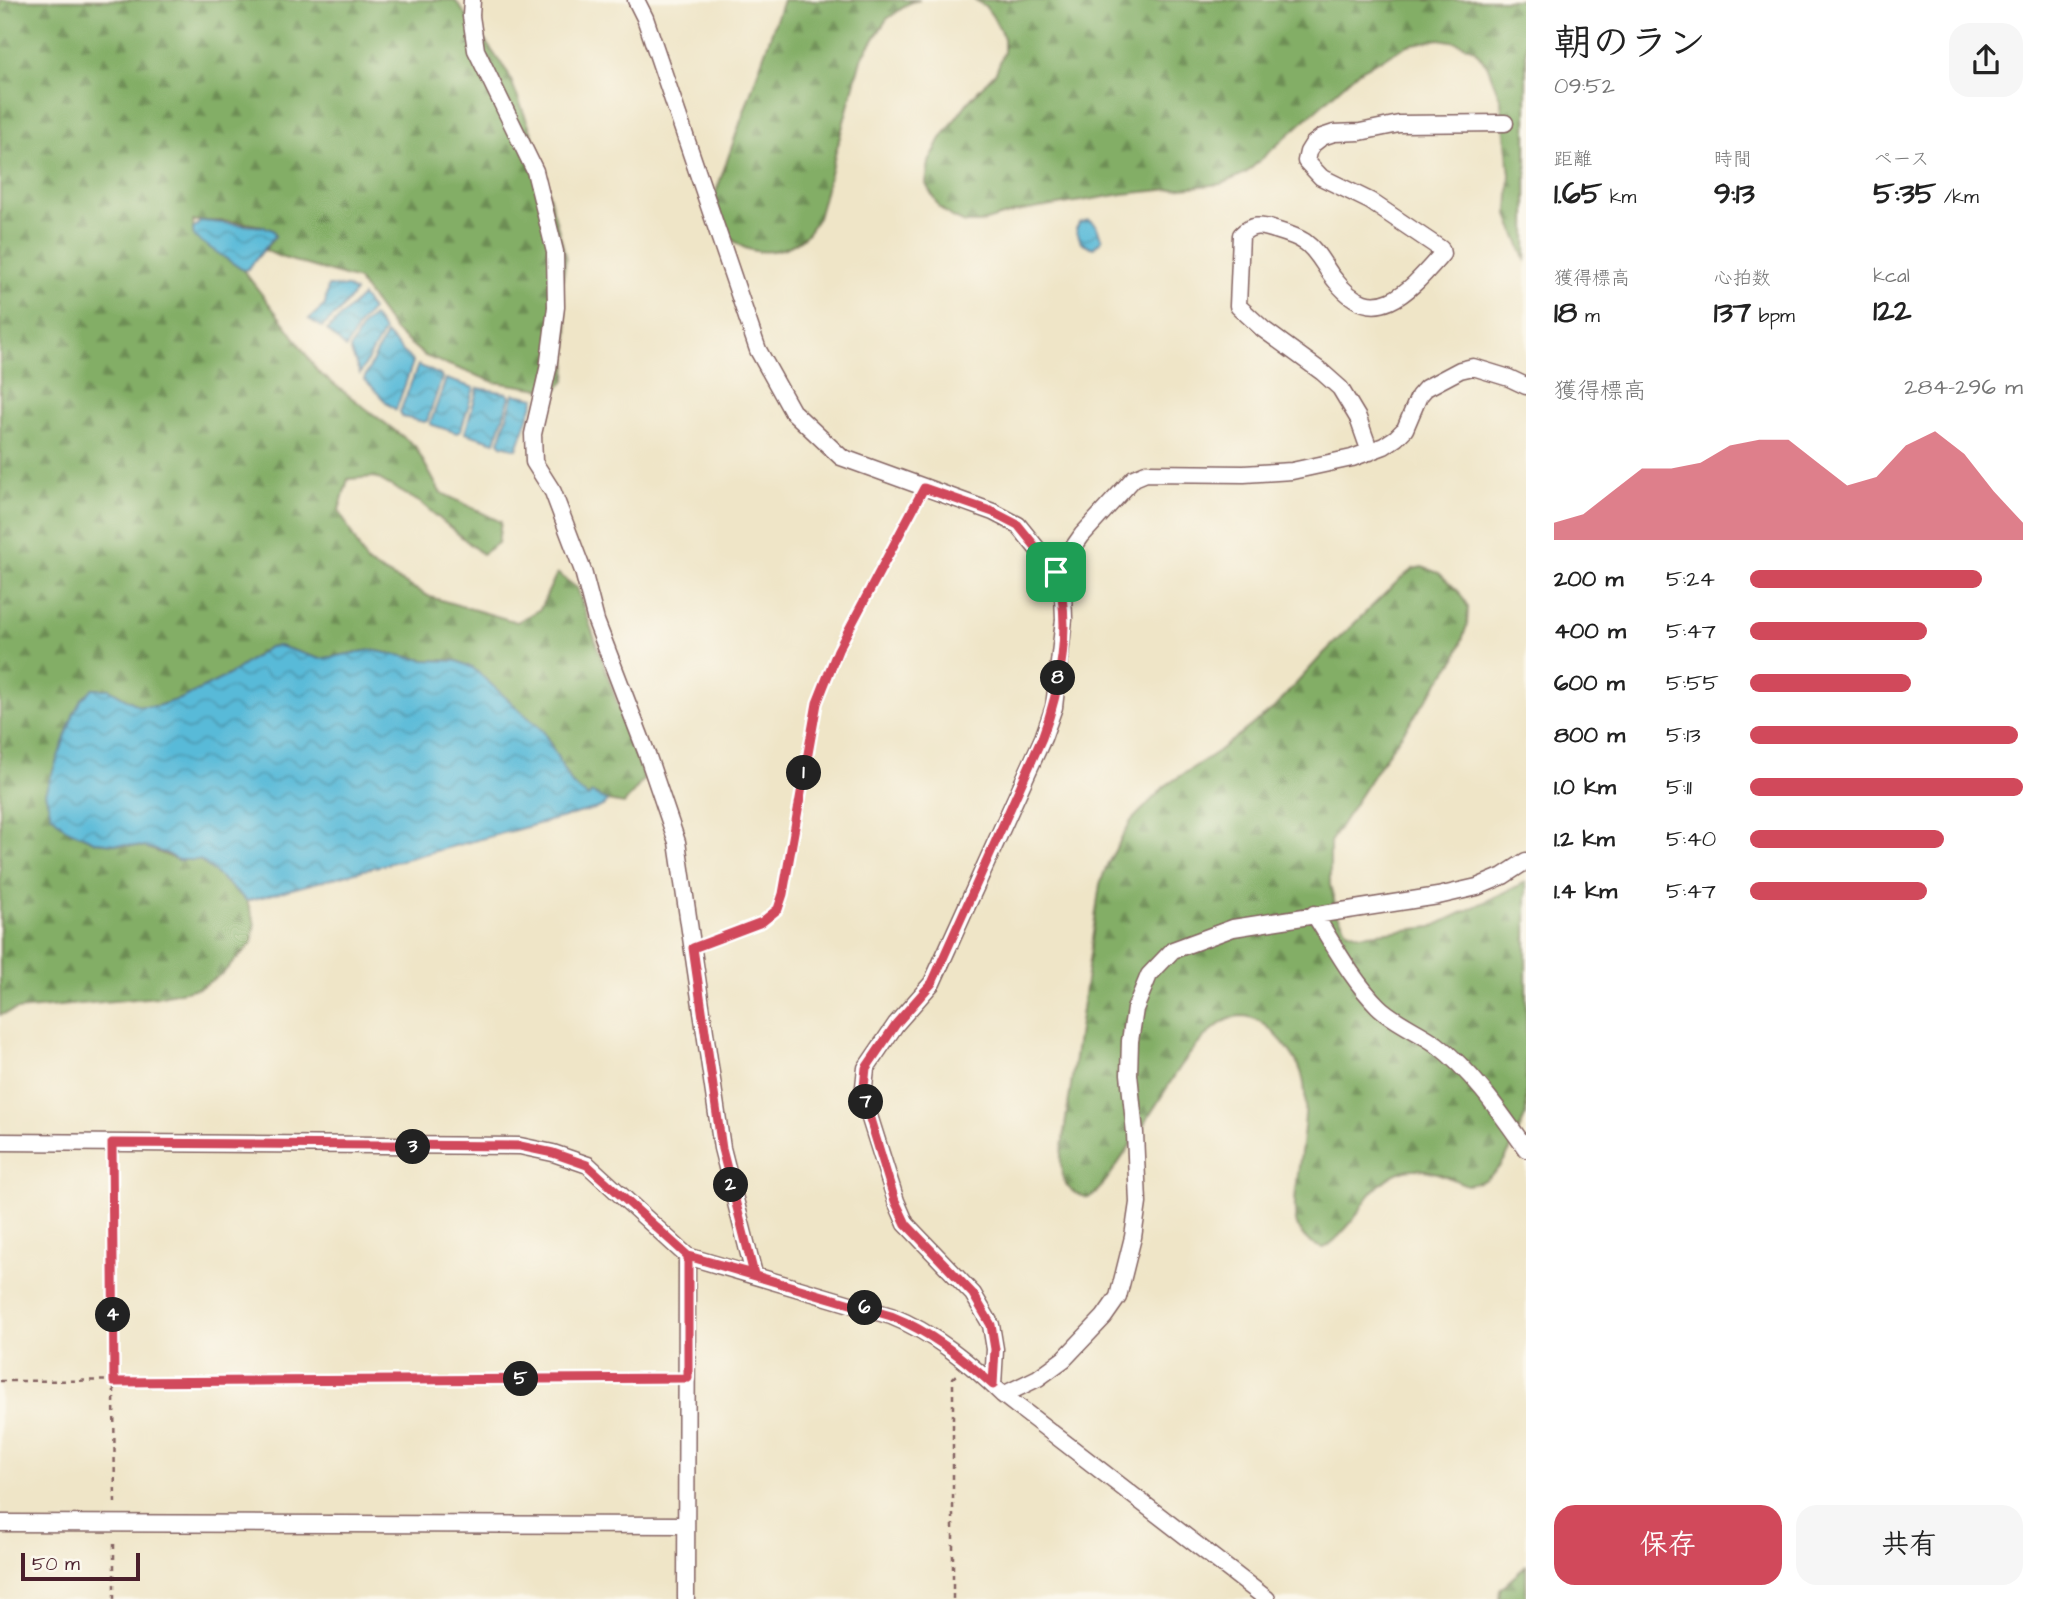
<!DOCTYPE html>
<html lang="ja">
<head>
<meta charset="utf-8">
<style>
	:root { --surface:#fff; --page:#f6f6f6; --text:#222; --muted:#767676; --accent:#d1495b }
	body { margin:0; font-family:"Architects Daughter","Klee One",sans-serif; background:var(--page); color:var(--text); height:100vh; display:flex; flex-direction:column; font-size:26px; white-space:nowrap }
	* { box-sizing:border-box; margin:0 }
	p { font-size:23px; color:var(--muted) }
	.icon { flex:none; width:38px; height:38px; fill:none; stroke:currentColor; stroke-width:2; stroke-linecap:round; stroke-linejoin:round }
	.map { position:relative; flex:1; overflow:hidden }
	.sheet { display:flex; flex-direction:column; background:var(--surface); width:525px }
	.sheet>* { flex:none }
	.scale { position:absolute; left:21px; bottom:18px; width:119px; box-sizing:border-box; padding-left:7px; border:4px solid #4a1f2b; border-top:0; font-size:19px; line-height:24px; white-space:nowrap; color:#4a1f2b; -webkit-text-stroke:5px #fbf7ec; paint-order:stroke }
	.pin { position:absolute; display:grid; place-items:center; width:60px; height:60px; color:#fff; margin:-30px; border-radius:14px; box-shadow:0 4px 10px #0006 }
	.km { position:absolute; width:35px; height:35px; margin:-18px; border-radius:50%; background:#222; color:#fff; font-size:19px; line-height:35px; text-align:center }
	.round { display:grid; place-items:center; flex:none; width:74px; height:74px; border-radius:21px; background:var(--page) }
	.overview { display:flex; align-items:center; justify-content:space-between; height:119px; padding:0 28px }
	h1 { font-size:38px; font-weight:800; line-height:52px }
	.stats { display:grid; grid-template-columns:repeat(3,1fr); gap:10px; height:119px; padding:7px 28px }
	.stats div { display:grid; align-content:center }
	.stats b { font-size:30px; font-weight:800 }
	.stats small { font-size:19px; font-weight:400 }
	.stats p { font-size:19px }
	.chart { height:196px; padding:14px 28px }
	.chart p { display:flex; justify-content:space-between }
	.chart svg { width:100%; height:126px; margin-top:7px; fill:var(--accent); opacity:.7 }
	.cta { display:flex; gap:14px; margin-top:auto; padding:14px 28px }
	.cta a { flex:1; height:80px; border-radius:21px; background:var(--accent); color:#fff; font-size:28px; font-weight:800; line-height:80px; text-align:center }
	.cta a+a { background:var(--page); color:var(--text) }
	ul { padding:0 28px; list-style:none; font-size:23px }
	li { display:grid; grid-template-columns:112px 84px 1fr; align-items:center; height:52px }
	li i { height:18px; border-radius:9px; background:var(--accent) }
	main { display:flex; flex:1; min-height:0 }
	.map>svg:first-child { display:block }
	.forest { fill:url(#forest-firs); stroke:#666648; stroke-width:2 }
	.water { fill:url(#water-waves); stroke:#526c82; stroke-width:2 }
	.lines { fill:none; stroke-linecap:round; stroke-linejoin:round }
	.minor-casing { stroke:#846462; stroke-width:19 }
	.path { stroke:#846462; stroke-width:2.5; stroke-dasharray:5 5; stroke-linecap:butt }
	.minor { stroke:#fff; stroke-width:16 }
	.route-casing { stroke:#fff; stroke-width:14 }
	.route { stroke:#d1495b; stroke-width:9 }
</style>
</head>
<body>
<main>
<div class="map">
<svg width="1526" height="1599" viewBox="0 0 1526 1599">
	<defs>
		<pattern id="forest-firs" width="22" height="20" patternUnits="userSpaceOnUse" patternTransform="scale(1.75)"><rect width="22" height="20" fill="#83ae66"/><path d="M5 1l3.5 6h-7zM16 11l3.5 6h-7z" fill="#6d8d54"/></pattern>
		<pattern id="water-waves" width="16" height="10" patternUnits="userSpaceOnUse" patternTransform="scale(1.75)"><rect width="16" height="10" fill="#59bad8"/><path d="M0 5q4-4 8 0t8 0" fill="none" stroke="#4c97af"/></pattern>
	</defs>
	<rect width="100%" height="100%" fill="#fbf7ec"/>
	<filter id="ink" filterUnits="userSpaceOnUse"><feTurbulence type="fractalNoise" baseFrequency=".0143" numOctaves="2"/><feDisplacementMap in="SourceGraphic" scale="14" xChannelSelector="R" yChannelSelector="G"/><feConvolveMatrix kernelMatrix="1 2 1 2 8 2 1 2 1" color-interpolation-filters="sRGB"/></filter>
	<filter id="wash" filterUnits="userSpaceOnUse"><feTurbulence type="fractalNoise" baseFrequency=".00686" numOctaves="4" result="noise"/><feDisplacementMap in="SourceGraphic" scale="28" xChannelSelector="R" yChannelSelector="G"/><feGaussianBlur stdDeviation="1.57" result="paint"/><feColorMatrix in="noise" values="0 0 0 0 0 0 0 0 0 0 0 0 0 0 0 0 0 1.4 0 .05"/><feComposite in="paint" operator="in"/></filter>
	<g filter="url(#wash)">
		<rect width="100%" height="100%" fill="#efe5c7"/>
		<path class="forest" d="M0,0H455L508,73L533,136L566,258L561,288L568,330L566,380L555,391L494,382L425,356L395,331L358,280L280,257L265,250L275,236L273,230C249,220 218,221 193,221L194,236L243,270L290,331L318,372L415,446L440,492L501,522L498,543L482,554L421,503L375,477L348,479L339,510L367,563L430,597L517,622L540,609L557,573L577,588L644,779L624,804L607,801L593,793L588,797L572,784L543,731L457,661L424,660L371,650L320,659L279,646L269,647L229,675L183,698L157,706H139L109,689L65,828L96,842L145,847L178,860H200L247,901L255,923L251,944L222,974L199,988L157,997L16,1010L0,1015Z
			M783,0H920L911,2L887,19L861,59L818,218C814,223 810,231 805,236C785,254 750,259 730,237C720,225 719,210 715,195Z
			M975,0H1526V262L1508,215L1510,174L1501,101L1487,65L1474,49L1457,42L1439,39L1408,45L1359,71L1246,173L1221,184L1123,194L1016,212L979,223H965L950,216L939,207L926,184L929,162L940,140L968,102L996,72L1004,52V38L993,17L985,6Z
			M1422,567L1439,573L1459,592L1468,607L1467,625L1456,658L1379,766L1330,842V885L1338,915L1347,930L1360,935L1432,927L1526,882V1114C1514,1142 1502,1182 1467,1185C1426,1168 1403,1156 1370,1195C1362,1205 1357,1217 1348,1226C1341,1234 1334,1243 1324,1248C1312,1246 1302,1237 1297,1225C1293,1212 1295,1196 1297,1183C1300,1150 1313,1097 1299,1066C1293,1055 1286,1045 1277,1036C1268,1026 1256,1016 1241,1016C1216,1017 1187,1056 1175,1075C1152,1111 1130,1148 1105,1182L1095,1194L1088,1198C1063,1192 1060,1176 1061,1154L1100,884L1107,865L1131,821L1165,786L1217,752L1274,708L1324,653L1400,579L1413,569Z
			M1526,1566V1599H1499L1500,1589Z"/>
		<path class="water" d="M1088,220L1096,225L1102,240L1093,248L1081,242L1076,229L1079,223Z
			M201,221L265,227L273,230L275,236L248,269L243,270L194,237L193,229Z
			M328,286L347,287L355,292L340,311L322,327L309,319L325,305Z
			M362,296L372,310L360,323L346,348L327,330Z
			M373,316L384,331L360,374L350,349L363,325Z
			M386,334L413,362L396,410C382,401 376,389 364,379Z
			M418,365L440,375L442,378L427,421L424,422L403,417L400,412Z
			M446,379L474,388L461,430L457,433L430,424Z
			M478,388L507,393L510,397L495,442L465,433Z
			M514,394L535,398L517,449L502,445L499,442Z
			M279,646L320,659L371,650L424,660L457,661L473,668L543,731L572,784L588,797L592,793L607,801L605,805L598,808L247,901L200,860H178L168,854L145,847L96,842L65,828L51,814L45,793L74,713L81,700L92,689H109L139,706H157L183,698L229,675L269,647Z"/>
	</g>
	<g filter="url(#ink)">
		<g class="lines">
			<defs>
				<path id="minor" d="M472,0L471,16L476,50L535,171L555,252L556,307L548,369L533,434L534,462L553,492L583,571L596,621L647,754L677,842L722,1148L754,1274
					M636,0L645,18L758,350L792,411L841,457L993,512L1018,525L1056,572L1063,591L1064,619L1054,707L1043,738L932,983L896,1024L866,1068L864,1087L867,1109L896,1201L906,1224L973,1294L991,1325L995,1349L993,1385
					M1370,452L1358,418L1340,388L1322,372L1263,329L1238,306L1241,235C1251,224 1261,225 1275,230C1285,233 1296,236 1305,242C1319,252 1324,267 1335,280C1376,333 1411,289 1442,254L1441,249L1370,201L1321,177L1306,161L1308,152L1313,144L1322,137L1334,133L1360,132L1399,124L1505,123
					M1056,572L1082,535L1134,478L1146,473L1244,474L1292,471L1352,458L1384,446L1396,438L1405,429L1419,396L1426,388L1460,370L1473,367L1509,378L1526,386
					M1314,914C1334,945 1352,980 1378,1006C1394,1022 1418,1031 1436,1044C1473,1072 1500,1112 1526,1149
					M0,1142L520,1146L553,1153L588,1165L687,1256L891,1316C934,1333 970,1363 1003,1395L1267,1599
					M1003,1395L1038,1378L1064,1359L1104,1317L1118,1297L1133,1237L1138,1203L1135,1133L1129,1074L1130,1041L1135,1009L1149,975L1173,950L1233,928L1438,896L1477,887L1503,876L1526,861
					M0,1523L686,1525
					M686,1599L687,1256"/>
			</defs>
			<use href="#minor" class="minor-casing"/>
			<path class="path" d="M708,942L762,922L778,909L783,894L816,703L838,651L918,500
				M112,1158L115,1508
				M0,1381L672,1378
				M114,1599V1539
				M953,1599V1378L956,1375"/>
			<use href="#minor" class="minor"/>
		</g>
	</g>
	<g class="lines" filter="url(#ink)">
		<defs>
			<path id="route" d="M1056,572L1018,525L993,512L924,488L838,650L817,703L783,894L778,909L762,922L693,948L722,1149L754,1274L688,1256L587,1165L553,1153L520,1146L112,1143L114,1382L688,1378V1256L891,1316C929,1331 962,1357 993,1385L995,1349L991,1325L973,1294L906,1224L895,1201L867,1109L864,1087L866,1068L896,1024L932,983L1042,738C1060,691 1073,621 1056,572"/>
		</defs>
		<use href="#route" class="route-casing"/>
		<use href="#route" class="route"/>
	</g>
</svg>
<div class="scale">50 m</div>
<div class="pin" style="left:1056px;top:572px;background:#1e9e55"><svg class="icon" aria-label="arrive" viewBox="0 0 24 24"><path d="M6 21V4h12l-3 4 3 4H6"/></svg></div>
<b class="km" style="left:804px;top:773px">1</b>
<b class="km" style="left:731px;top:1185px">2</b>
<b class="km" style="left:413px;top:1147px">3</b>
<b class="km" style="left:113px;top:1315px">4</b>
<b class="km" style="left:521px;top:1379px">5</b>
<b class="km" style="left:865px;top:1308px">6</b>
<b class="km" style="left:866px;top:1102px">7</b>
<b class="km" style="left:1058px;top:678px">8</b>
</div>
<section class="sheet">
<div class="overview"><div><h1>朝のラン</h1><p>09:52</p></div><a class="round"><svg class="icon" aria-label="share" viewBox="0 0 24 24"><path d="M12 15V3M7 8l5-5 5 5M5 13v7h14v-7"/></svg></a></div>
<div class="stats">
<div><p>距離</p><b>1.65<small> km</small></b></div>
<div><p>時間</p><b>9:13</b></div>
<div><p>ペース</p><b>5:35<small> /km</small></b></div>
</div>
<div class="stats">
<div><p>獲得標高</p><b>18<small> m</small></b></div>
<div><p>心拍数</p><b>137<small> bpm</small></b></div>
<div><p>kcal</p><b>122</b></div>
</div>
<div class="chart"><p><span>獲得標高</span>284–296 m</p>
<svg viewBox="0 0 160 44" preserveAspectRatio="none"><path d="M0 44V38L10 35L20 27L30 19L40 19L50 17L60 11L70 9L80 9L90 17L100 25L110 22L120 11L130 6L140 14L150 27L160 38V44z"/></svg>
</div>
<ul>
<li><b>200 m</b>5:24<i style="width:85%"></i></li>
<li><b>400 m</b>5:47<i style="width:65%"></i></li>
<li><b>600 m</b>5:55<i style="width:59%"></i></li>
<li><b>800 m</b>5:13<i style="width:98%"></i></li>
<li><b>1.0 km</b>5:11<i style="width:100%"></i></li>
<li><b>1.2 km</b>5:40<i style="width:71%"></i></li>
<li><b>1.4 km</b>5:47<i style="width:65%"></i></li>
</ul>
<div class="cta"><a>保存</a><a>共有</a></div>
</section>
</main>
</body>
</html>
